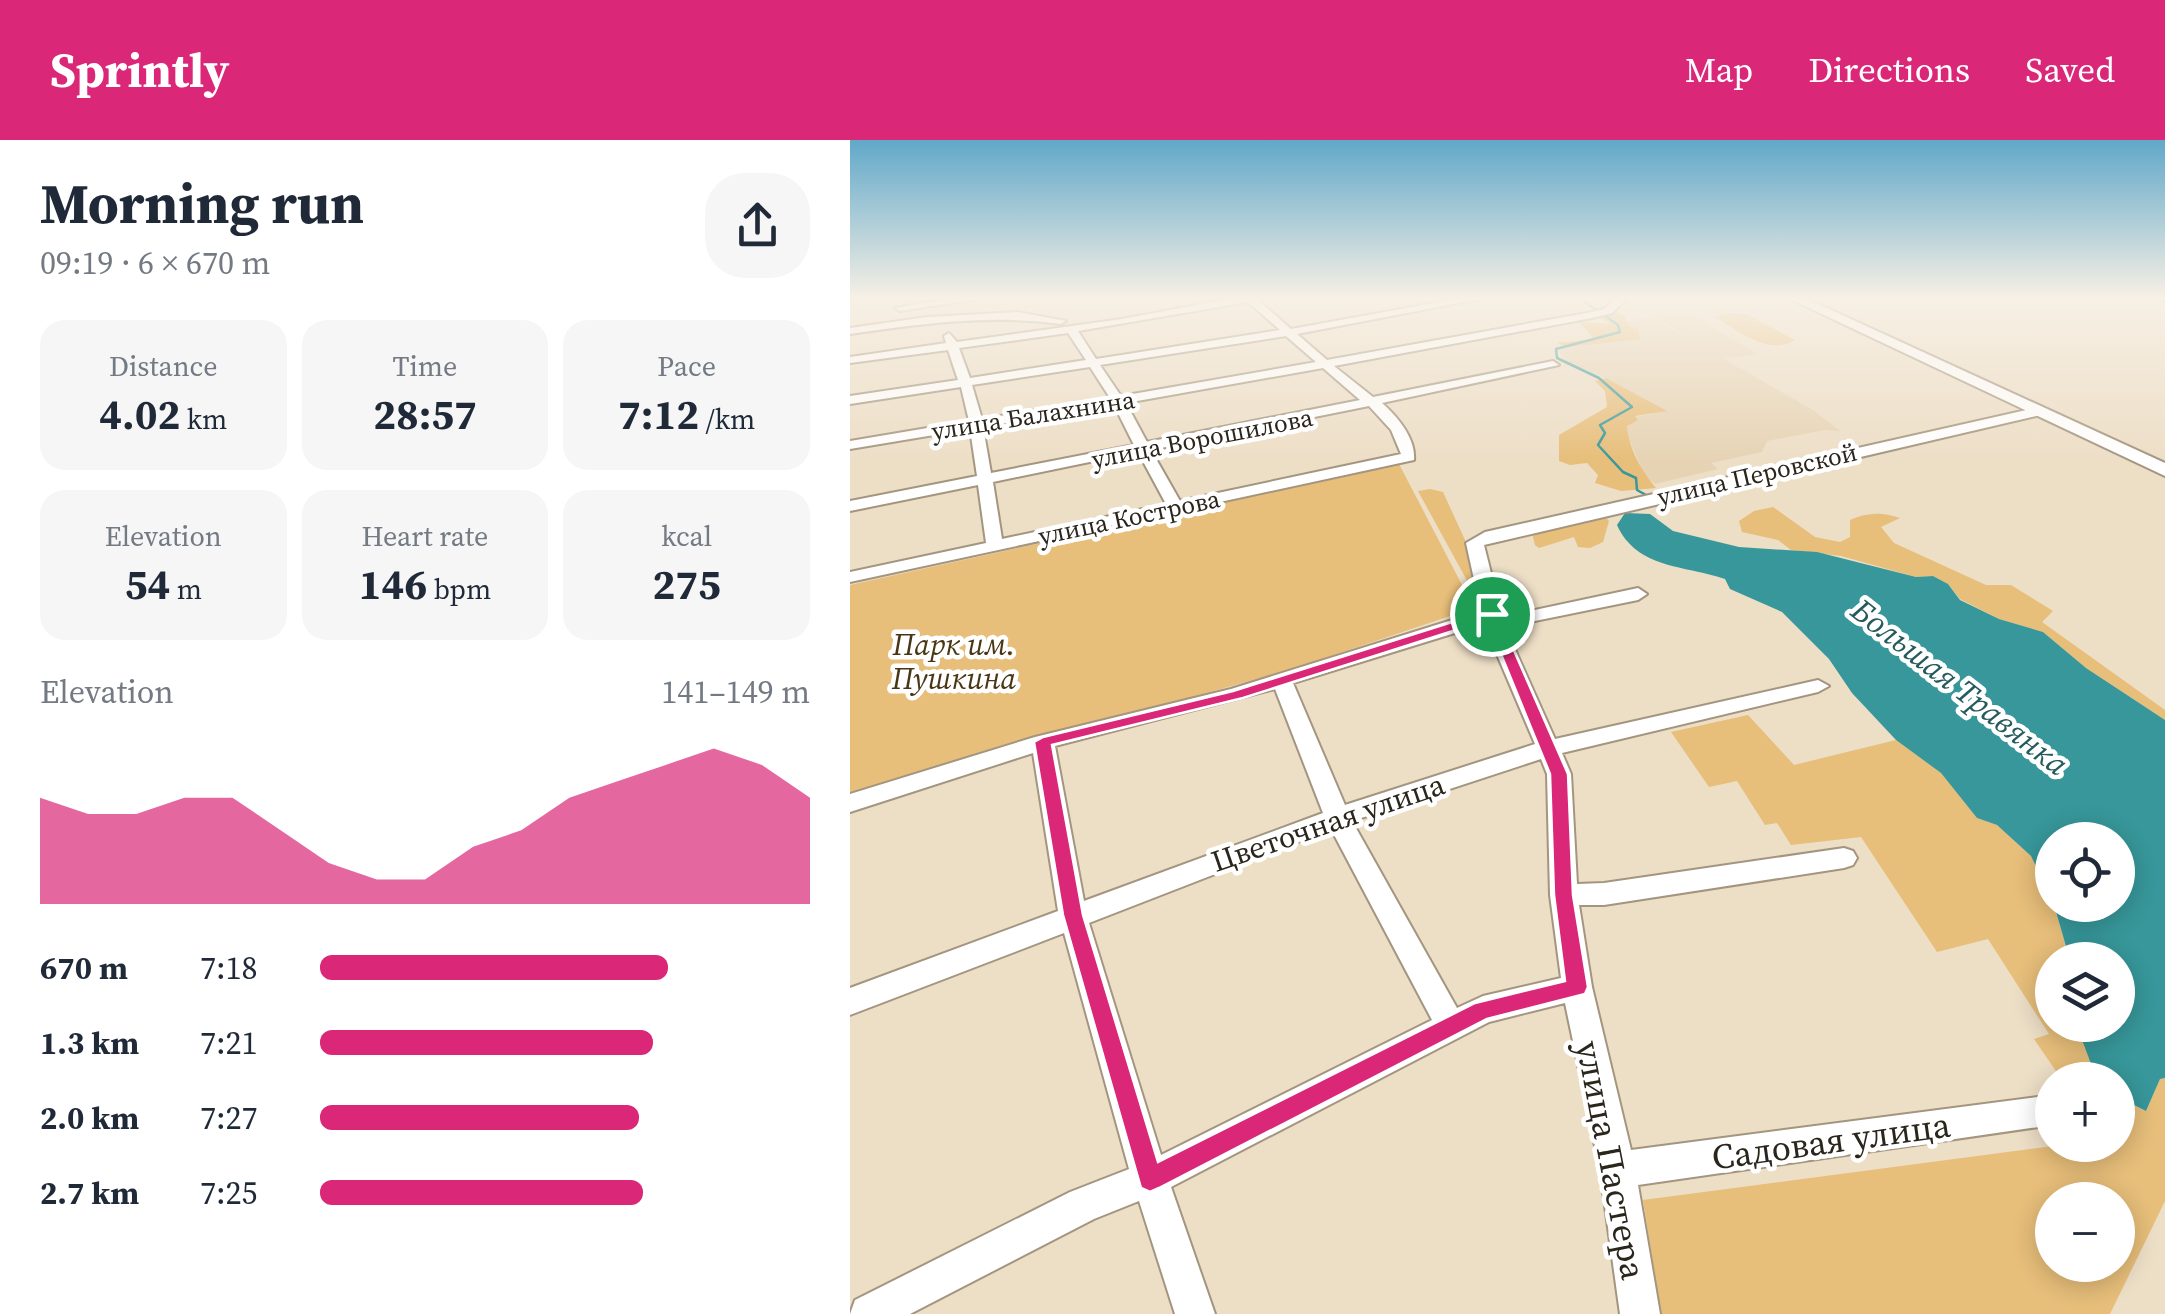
<!DOCTYPE html>
<html lang="en">
<head>
<meta charset="utf-8">
<style>
	:root { --surface:#fff; --page:#f6f6f7; --text:#1f2937; --muted:#747a83; --accent:#db2777 }
	body { margin:0; font-family:"Source Serif 4",serif; background:var(--page); color:var(--text); height:100vh; display:flex; flex-direction:column; font-size:38px; white-space:nowrap }
	* { box-sizing:border-box; margin:0 }
	p { font-size:32px; color:var(--muted) }
	.icon { flex:none; width:55px; height:55px; fill:none; stroke:currentColor; stroke-width:2; stroke-linecap:round; stroke-linejoin:round }
	.map { position:relative; flex:1; overflow:hidden }
	.panel { display:flex; flex-direction:column; background:var(--surface); width:850px }
	.panel>* { flex:none }
	.fabs { position:absolute; left:1185px; top:682px; display:grid; gap:20px }
	.fabs a { display:grid; place-items:center; width:100px; height:100px; border-radius:50%; background:var(--surface); box-shadow:0 5px 25px #0003; font-size:50px }
	.pin { position:absolute; display:grid; place-items:center; width:85px; height:85px; color:#fff; margin:-42px; border:5px solid #fff; border-radius:50%; box-shadow:0 2px 10px #0007 }
	.round { display:grid; place-items:center; flex:none; width:105px; height:105px; border-radius:40px; background:var(--page) }
	.head { display:flex; align-items:center; justify-content:space-between; height:170px; padding:0 40px }
	h1 { font-size:55px; font-weight:700; line-height:75px }
	.figures { display:grid; grid-template-columns:repeat(3,1fr); gap:15px; height:170px; padding:10px 40px }
	.figures div { display:grid; align-content:center; border-radius:25px; background:var(--page); text-align:center }
	.figures b { font-size:42px; font-weight:700 }
	.figures small { font-size:28px; font-weight:400 }
	.figures p { font-size:28px }
	.chart { height:280px; padding:20px 40px }
	.chart p { display:flex; justify-content:space-between }
	.chart svg { width:100%; height:180px; margin-top:10px; fill:var(--accent); opacity:.7 }
	ul { padding:0 40px; list-style:none; font-size:32px }
	li { display:grid; grid-template-columns:160px 120px 1fr; align-items:center; height:75px }
	li i { height:25px; border-radius:12px; background:var(--accent) }
	header { display:flex; align-items:center; gap:60px; box-sizing:border-box; height:140px; padding:0 50px; background:var(--accent); color:#fff }
	header strong { font-size:48px }
	nav { display:flex; gap:55px; margin-inline-start:auto; font-size:35px }
	main { display:flex; flex:1; min-height:0 }
	.map>svg:first-child { display:block }
	.built { fill:#e6d3b4 }
	.green { fill:#e7be7a; fill-rule:evenodd }
	.water { fill:#37979a }
	.lines { fill:none; stroke-linecap:round; stroke-linejoin:round }
	.stream { stroke:#37979a; stroke-width:2.5 }
	.street-casing { stroke:#a3957f; stroke-width:4 }
	.secondary-casing { stroke:#a3957f; stroke-width:4 }
	.street { fill:#fff; fill-rule:evenodd }
	.secondary { fill:#fff; fill-rule:evenodd }
	.route { fill:#db2777; stroke:#fff; stroke-width:2.5; fill-rule:evenodd }
	.labels { text-anchor:middle; stroke-width:9; stroke-linejoin:round; paint-order:stroke }
	.far-street-label { font-size:25px; fill:#2b261c; stroke:#fff }
	.park-label { font-size:30px; font-style:italic; fill:#493614; stroke:#fff }
	.street-label { font-size:30px; fill:#2b261c; stroke:#fff }
	.water-label { font-size:32px; font-style:italic; fill:#265b5d; stroke:#fff }
	.near-street-label { font-size:35px; fill:#2b261c; stroke:#fff }
</style>
</head>
<body>
<header>
<strong>Sprintly</strong>
<nav><a>Map</a><a>Directions</a><a>Saved</a></nav>
</header>
<main>
<section class="panel">
<div class="head"><div><h1>Morning run</h1><p>09:19 · 6 × 670 m</p></div><a class="round"><svg class="icon" aria-label="share" viewBox="0 0 24 24"><path d="M12 15V3M7 8l5-5 5 5M5 13v7h14v-7"/></svg></a></div>
<div class="figures">
<div><p>Distance</p><b>4.02<small> km</small></b></div>
<div><p>Time</p><b>28:57</b></div>
<div><p>Pace</p><b>7:12<small> /km</small></b></div>
</div>
<div class="figures">
<div><p>Elevation</p><b>54<small> m</small></b></div>
<div><p>Heart rate</p><b>146<small> bpm</small></b></div>
<div><p>kcal</p><b>275</b></div>
</div>
<div class="chart"><p><span>Elevation</span>141–149 m</p>
<svg viewBox="0 0 160 44" preserveAspectRatio="none"><path d="M0 44V18L10 22L20 22L30 18L40 18L50 26L60 34L70 38L80 38L90 30L100 26L110 18L120 14L130 10L140 6L150 10L160 18V44z"/></svg>
</div>
<ul>
<li><b>670 m</b>7:18<i style="width:71%"></i></li>
<li><b>1.3 km</b>7:21<i style="width:68%"></i></li>
<li><b>2.0 km</b>7:27<i style="width:65%"></i></li>
<li><b>2.7 km</b>7:25<i style="width:66%"></i></li>
</ul>
</section>
<div class="map">
<svg width="1315" height="1174" viewBox="0 0 1315 1174">
	<rect width="100%" height="100%" fill="#eddec6"/>
	<path class="built" d="M841,174L907,214L874,219L963,270L990,291L975,290L917,301L912,312L861,323L868,329L805,344L796,338L779,299L777,286L787,280L784,277L803,274V266L756,238L715,221L709,211L729,203L786,197L776,181L802,177L858,210L806,177Z"/>
	<path class="green" d="M764,172L774,175L779,186L788,189L790,199L716,207L707,203L744,199L729,182L761,184L747,176Z
		M876,173L896,174L945,200C918,216 889,191 865,177Z
		M756,238L817,271L785,276L788,280L777,286C779,310 792,331 806,348L771,351L745,343L748,335L737,323L720,325L709,321V295L757,267L755,251L745,241Z
		M549,324L624,468L445,528L0,654V445Z
		M580,349L593,352L615,400L626,443L620,446L568,351Z
		M923,367L965,397L990,402L1000,397V380C1018,372 1032,372 1050,378L1031,387L1044,403L1136,445H1161L1203,471L1192,482L1315,570V580L1236,528L1193,492L1149,479L1110,459L1098,444L1083,436L1066,437L991,416L941,410L928,400L892,392L889,381L904,371Z
		M753,374L759,381L753,402L740,408L728,407L724,397L689,408L685,405L681,389Z
		M898,575L944,625L1046,600L1091,633L1127,678L1147,685L1181,716L1198,745L1220,820H1202V885H1228L1247,940H1212L1184,899L1199,894L1138,799L1087,812L1011,697L941,705L927,683L915,685L887,641L859,647L821,592Z
		M1315,938V1061L1260,1174H811L793,1060L1211,1005H1268V957L1296,971L1310,939ZM1202,1060H1268V1125H1202Z"/>
	<path class="water" d="M775,373L800,374L823,391L889,407L967,412L1066,437L1083,436L1098,444L1110,460L1149,479L1193,492L1236,528L1315,580V938L1310,939L1296,971L1268,957V940H1247L1228,889V885H1268V820H1220L1204,765H1268V700H1202V759L1181,716L1147,685L1127,678L1091,633L1046,600L1002,553L979,519L932,472L880,449L875,439C834,425 787,429 767,385Z"/>
	<g class="lines">
		<path class="stream" d="M728,157L768,185L770,192L706,209L707,218L749,238L782,267L750,285L755,293L748,305L773,332L786,338L787,350L796,355"/>
		<defs>
			<path id="street" d="M110,157H141L50,171L45,168Z
				M389,157H416L408,160L441,189L617,157H640L447,194L477,220L742,172L754,169L767,157H778L762,173L742,178L484,226L523,257L703,221L709,225L532,263C548,277 566,299 564,320L0,442V432L136,403L128,345L0,371V361L127,336L120,289L0,309V301L119,281L111,247L0,264V256L108,240L98,210L0,223V217L96,203L94,196L99,193L107,202L272,179ZM398,162L430,190L246,219L228,191ZM218,193L236,220L120,238L109,208ZM436,196L466,222L271,256L250,225ZM240,227L260,258L132,279L122,245ZM473,228L510,260L297,302L276,263ZM264,265L284,305L141,333L133,287ZM519,266L541,290L551,314L330,361L301,310ZM288,312L316,364L152,399L143,342Z
				M1305,157H1315V161L1307,159Z
				M168,172L216,181L211,184C140,174 70,184 0,194V188L77,177Z
				M1190,267L1197,271L1195,274L634,405L652,477L788,448L797,454L788,460L655,487L705,599L968,540L979,546L968,552L712,613L721,634L727,744L754,743L994,708L1003,711L1007,718L1003,725L994,728L754,765H729L742,847L781,1010L1195,956L1202,959V985L788,1045L810,1174H770L750,1030L715,863L639,882L321,1047L365,1174H325L289,1061L244,1079L60,1174H0L5,1160L220,1052L279,1029L214,793L0,875V848L208,771L183,613L0,672V654L185,597L381,549L631,471L616,403L635,392ZM634,484L685,604L495,665L443,543ZM425,549L473,673L234,761L205,606ZM691,619L697,634L700,755L711,838L633,856L607,868L502,681ZM481,689L582,880L311,1015L239,783Z"/>
			<path id="secondary" d="M936,157H953L1315,323V336Z"/>
		</defs>
		<use href="#street" class="street-casing"/>
		<use href="#secondary" class="secondary-casing"/>
		<use href="#street" class="street"/>
		<use href="#secondary" class="secondary"/>
	</g>
	<linearGradient id="sky" x2="0" y2="1"><stop stop-color="#61a8c9"/><stop offset="0.49" stop-color="#f7f0e5"/><stop offset="1" stop-color="#f7f0e5" stop-opacity="0"/></linearGradient>
	<rect width="1315" height="322" fill="url(#sky)"/>
	<path class="route" d="M637,471L648,474L718,634L723,755L738,847L735,854L637,879L309,1048L300,1052L291,1048L213,775L184,602L193,597L383,551ZM637,480L700,634L704,755L715,841L625,863L308,1022L233,775L202,605L393,558Z"/>
	<g class="labels">
		<g class="far-street-label">
			<text transform="translate(183 275) rotate(-9)" y="9">улица Балахнина</text>
			<text transform="translate(352 298) rotate(-11)" y="9">улица Ворошилова</text>
			<text transform="translate(907 334) rotate(-13)" y="9">улица Перовской</text>
			<text transform="translate(279 377) rotate(-12)" y="9">улица Кострова</text>
		</g>
		<g class="park-label">
			<text x="104" y="515">Парк им.<tspan x="104" dy="34">Пушкина</tspan></text>
		</g>
		<g class="street-label">
			<text transform="translate(478 683) rotate(-19)" y="10">Цветочная улица</text>
		</g>
		<g class="water-label">
			<text transform="translate(1110 547) rotate(38)" y="11">Большая Травянка</text>
		</g>
		<g class="near-street-label">
			<text transform="translate(981 1001) rotate(-8)" y="12">Садовая улица</text>
			<text transform="translate(761 1020) rotate(79)" y="12">улица Пастера</text>
		</g>
	</g>
</svg>
<div class="fabs">
<a><svg class="icon" aria-label="locate" viewBox="0 0 24 24"><circle cx="12" cy="12" r="6"/><path d="M12 2v4M12 18v4M2 12h4M18 12h4"/></svg></a>
<a><svg class="icon" aria-label="layers" viewBox="0 0 24 24"><path d="M12 4l9 5-9 5-9-5zM3 14l9 5 9-5"/></svg></a>
<a>+</a>
<a>−</a>
</div>
<div class="pin" style="left:642px;top:474px;background:#1e9e55"><svg class="icon" aria-label="arrive" viewBox="0 0 24 24"><path d="M6 21V4h12l-3 4 3 4H6"/></svg></div>
</div>
</main>
</body>
</html>
